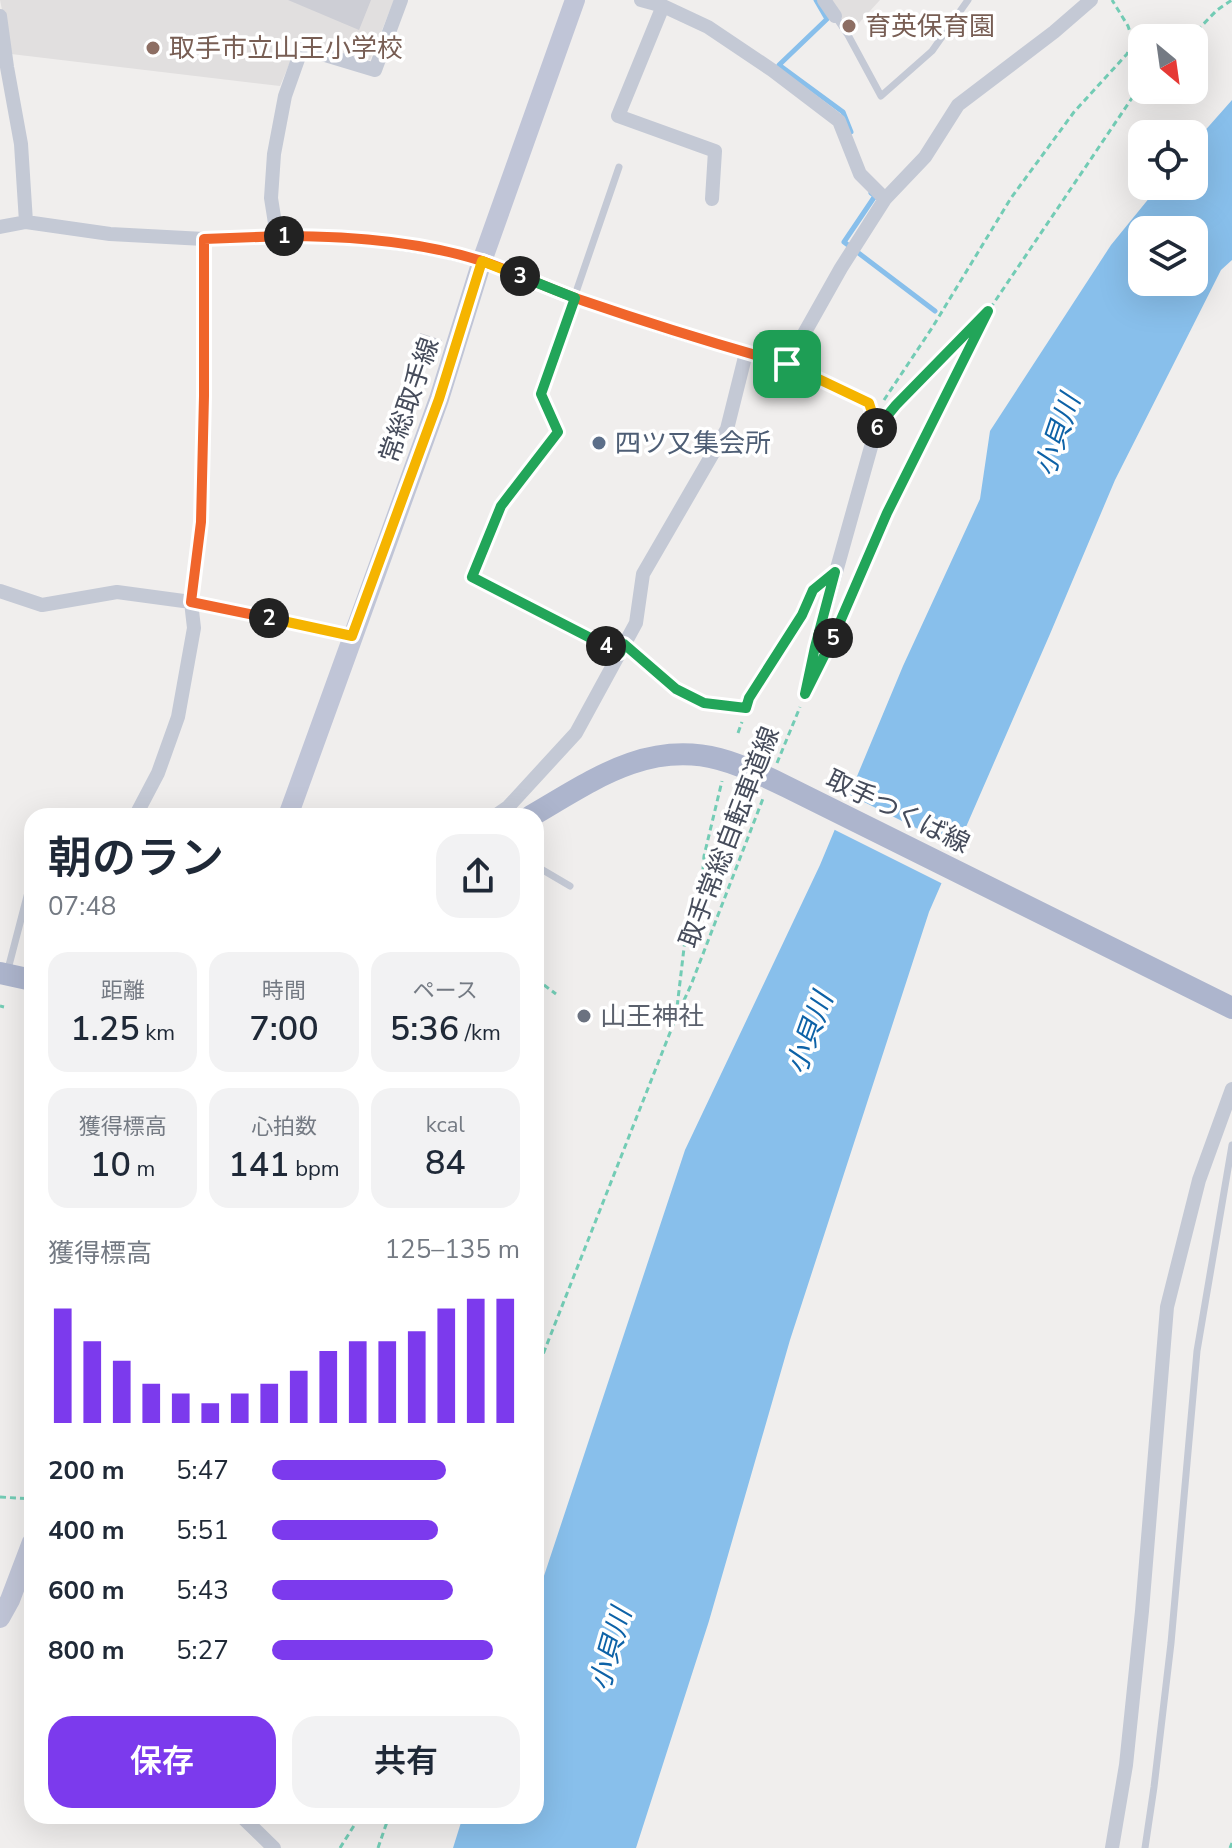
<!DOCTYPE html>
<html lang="ja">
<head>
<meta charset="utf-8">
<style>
	:root { --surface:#fff; --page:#f2f2f3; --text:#1f2937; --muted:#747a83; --accent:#7c3aed }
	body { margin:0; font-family:"Nunito Sans","Noto Sans JP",sans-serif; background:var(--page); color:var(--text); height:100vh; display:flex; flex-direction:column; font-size:30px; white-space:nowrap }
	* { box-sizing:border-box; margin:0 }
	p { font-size:26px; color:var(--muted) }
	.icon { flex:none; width:44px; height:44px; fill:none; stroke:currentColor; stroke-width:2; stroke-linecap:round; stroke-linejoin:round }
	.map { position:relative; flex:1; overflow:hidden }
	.drawer { position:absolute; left:24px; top:808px; width:520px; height:1016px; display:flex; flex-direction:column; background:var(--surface); border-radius:24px; box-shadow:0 8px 32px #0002 }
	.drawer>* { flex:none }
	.needle { width:52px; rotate:151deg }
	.tools { position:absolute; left:1128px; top:24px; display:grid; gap:16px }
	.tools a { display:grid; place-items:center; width:80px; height:80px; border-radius:16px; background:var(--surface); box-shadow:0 8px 32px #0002; font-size:40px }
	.pin { position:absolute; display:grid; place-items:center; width:68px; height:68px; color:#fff; margin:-34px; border-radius:16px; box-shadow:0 4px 12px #0006 }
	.km { position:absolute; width:40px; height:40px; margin:-20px; border-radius:50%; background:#222; color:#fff; font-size:22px; line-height:40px; text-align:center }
	.round { display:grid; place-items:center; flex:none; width:84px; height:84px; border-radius:24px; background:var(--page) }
	.summary { display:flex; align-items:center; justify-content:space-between; height:136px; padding:0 24px }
	h1 { font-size:44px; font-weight:600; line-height:60px }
	.stats { display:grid; grid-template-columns:repeat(3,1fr); gap:12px; height:136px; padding:8px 24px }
	.stats div { display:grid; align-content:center; border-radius:20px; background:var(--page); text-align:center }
	.stats b { font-size:34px; font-weight:600 }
	.stats small { font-size:22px; font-weight:400 }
	.stats p { font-size:22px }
	.chart { height:224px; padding:16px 24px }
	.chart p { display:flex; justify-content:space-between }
	.chart svg { width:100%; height:144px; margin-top:8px; stroke:var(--accent); stroke-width:6 }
	.button { display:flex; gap:16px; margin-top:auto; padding:16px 24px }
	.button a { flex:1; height:92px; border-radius:24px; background:var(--accent); color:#fff; font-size:32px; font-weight:600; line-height:92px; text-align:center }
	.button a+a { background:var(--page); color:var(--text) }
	ul { padding:0 24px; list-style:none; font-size:26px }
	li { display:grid; grid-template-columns:128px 96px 1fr; align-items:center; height:60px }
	li i { height:20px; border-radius:10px; background:var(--accent) }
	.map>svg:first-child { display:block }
	.education { fill:#e1dfdf }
	.water { fill:#88bfeb; fill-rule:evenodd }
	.pier { fill:#f0eeed }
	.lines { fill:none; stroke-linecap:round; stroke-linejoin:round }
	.stream { stroke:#88bfeb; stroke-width:5 }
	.building { fill:#cdced5 }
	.path { stroke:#73ccb5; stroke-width:3; stroke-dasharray:6 4; stroke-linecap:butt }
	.service { stroke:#c4c9d5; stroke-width:7 }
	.minor { stroke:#c4c9d5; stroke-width:14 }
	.secondary { stroke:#c0c5d7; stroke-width:20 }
	.primary { stroke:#adb5cd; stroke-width:22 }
	.split-1-casing { stroke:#fff; stroke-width:16 }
	.split-2-casing { stroke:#fff; stroke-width:16 }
	.split-3-casing { stroke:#fff; stroke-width:16 }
	.split-4-casing { stroke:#fff; stroke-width:16 }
	.split-5-casing { stroke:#fff; stroke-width:16 }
	.split-6-casing { stroke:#fff; stroke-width:16 }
	.split-7-casing { stroke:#fff; stroke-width:16 }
	.split-1 { stroke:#f0652b; stroke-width:10 }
	.split-2 { stroke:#f0652b; stroke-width:10 }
	.split-3 { stroke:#f5b400; stroke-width:10 }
	.split-4 { stroke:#22a559; stroke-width:10 }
	.split-5 { stroke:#22a559; stroke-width:10 }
	.split-6 { stroke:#22a559; stroke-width:10 }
	.split-7 { stroke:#f5b400; stroke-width:10 }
	.education-dot { fill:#8d6e63; stroke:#fff; stroke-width:3 }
	.service-dot { fill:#5c6f8a; stroke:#fff; stroke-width:3 }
	.worship-dot { fill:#6b7280; stroke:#fff; stroke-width:3 }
	.labels { text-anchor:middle; stroke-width:7; stroke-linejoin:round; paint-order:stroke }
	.education-label { font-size:26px; fill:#785e54; stroke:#fff; text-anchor:start }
	.street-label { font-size:26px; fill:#464c5b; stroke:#fff }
	.service-label { font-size:26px; fill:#4e5e75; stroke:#fff; text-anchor:start }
	.worship-label { font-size:26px; fill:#5b616d; stroke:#fff; text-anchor:start }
	.water-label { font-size:28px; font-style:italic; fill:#0d62a7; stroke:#fff }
</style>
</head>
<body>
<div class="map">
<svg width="1232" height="1848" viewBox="0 0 1232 1848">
	<rect width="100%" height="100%" fill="#f0eeed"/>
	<path class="education" d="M0,0H394L370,60L299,41L280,86L11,54Z
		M824,0H880L848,35Z"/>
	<path class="water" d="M1232,100V260L1221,270L1115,480L1050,634L929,912L790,1340L709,1621L636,1848H453L463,1816H536V1600L685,1150L820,865L903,666L980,499L990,431L1111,245L1159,186H1194V143ZM1142,230H1194V282H1142Z"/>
	<path class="pier" d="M846,793L960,850L945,885L831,828Z"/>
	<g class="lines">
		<path class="stream" d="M816,0L827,19L779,65L843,112L851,132
			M871,193L875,196L844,242L935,311"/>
	</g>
	<path class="building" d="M288,0H371L359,30Z
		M420,333L442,340L436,360L429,358L428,364L412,359Z"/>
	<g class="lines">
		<path class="path" d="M1190,38L1217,10L1232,0
			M884,400L932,328L1011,198L1074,112L1127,54L1133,41L1128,26L1112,0
			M888,415L982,317
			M839,624L887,513L983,319L1132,98L1142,87
			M751,696L802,615L814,589
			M738,733L742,722
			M777,763L800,707
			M536,979L556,994
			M0,1006L4,1007
			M676,1016L686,931L701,895L704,856L722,781
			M536,1372L675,1020L691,985L764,796
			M0,1497L32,1499
			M340,1848L360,1816
			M378,1848L389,1816
			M1230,1848L1232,1843"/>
		<path class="service" d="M835,16L848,35L881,96L932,51L968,0
			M619,167L541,394L558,432L501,506L472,577L620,653
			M536,866L570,886
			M7,973L32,877
			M1145,1848L1154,1787L1171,1643L1197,1351L1232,1145"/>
		<path class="minor" d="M641,0L663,6L708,27L772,70L839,121L860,174L885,199
			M824,0L835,16
			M663,6L618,116L715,151L712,199
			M0,16L7,67L21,144L26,222
			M0,227L26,222L110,234L204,239L312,236L383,241L438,250L482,261L575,298L673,331L787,364L869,403L876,429L815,647L805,694
			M277,236L271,198L274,154L285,96L302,48L375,70L401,0
			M787,364L841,268L885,199L925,157L958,105L1054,32L1091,0
			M0,591L42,605L117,592L191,602L352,636
			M624,644L676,689L704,703L746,708
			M137,813L158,773L178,717L194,628L191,602L201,522L204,396V239
			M495,816L508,807L576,733L636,623L643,574L727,429L746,353
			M241,1816L274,1848
			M1112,1848L1126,1765L1142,1611L1167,1307L1199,1180L1232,1089"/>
		<path class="secondary" d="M288,816L439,399L482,261L575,0
			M0,1618L10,1600L32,1542"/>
		<path class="primary" d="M531,816C590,782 646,740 719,759C742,765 765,776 787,787L1232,1008
			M0,973L32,980"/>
	</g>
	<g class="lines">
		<defs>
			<path id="split-1" d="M284,236C350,236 419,241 482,261C517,273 549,289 584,301C651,324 719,345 787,364"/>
			<path id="split-2" d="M269,618L191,602L201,522L204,396V239L284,236"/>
			<path id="split-3" d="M269,618L352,636L439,399L482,261L520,276"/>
			<path id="split-4" d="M520,276L575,298L541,394L558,432L501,506L472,577L606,646"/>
			<path id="split-5" d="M606,646L620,653L624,644L676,689L704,703L746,708L749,698L802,615L813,590L835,572L815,647L805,694L833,638"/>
			<path id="split-6" d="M833,638L887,513L988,311L896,405L877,428"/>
			<path id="split-7" d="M787,364L869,403L877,428"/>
		</defs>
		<use href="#split-1" class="split-1-casing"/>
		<use href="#split-2" class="split-2-casing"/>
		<use href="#split-3" class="split-3-casing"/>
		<use href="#split-4" class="split-4-casing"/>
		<use href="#split-5" class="split-5-casing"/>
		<use href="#split-6" class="split-6-casing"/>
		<use href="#split-7" class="split-7-casing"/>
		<use href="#split-1" class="split-1"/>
		<use href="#split-2" class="split-2"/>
		<use href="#split-3" class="split-3"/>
		<use href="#split-4" class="split-4"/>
		<use href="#split-5" class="split-5"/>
		<use href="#split-6" class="split-6"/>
		<use href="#split-7" class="split-7"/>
	</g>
	<g class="education-dot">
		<circle cx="849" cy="26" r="8"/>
		<circle cx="153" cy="48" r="8"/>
	</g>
	<circle class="service-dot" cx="599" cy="443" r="8"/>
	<circle class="worship-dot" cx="584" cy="1016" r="8"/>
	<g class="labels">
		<g class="education-label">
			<text x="865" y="35">育英保育園</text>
			<text x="169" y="57">取手市立山王小学校</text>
		</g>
		<g class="street-label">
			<text transform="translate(409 400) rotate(-71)" y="9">常総取手線</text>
			<text transform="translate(898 811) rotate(26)" y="9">取手つくば線</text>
			<text transform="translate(729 837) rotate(-69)" y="9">取手常総自転車道線</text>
		</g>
		<g class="service-label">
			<text x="615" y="452">四ツ又集会所</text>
		</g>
		<g class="worship-label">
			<text x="600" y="1025">山王神社</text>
		</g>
		<g class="water-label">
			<text transform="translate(1057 435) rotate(-71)" y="10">小貝川</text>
			<text transform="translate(809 1033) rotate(-70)" y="10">小貝川</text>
			<text transform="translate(610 1649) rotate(-74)" y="10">小貝川</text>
		</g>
	</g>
</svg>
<div class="tools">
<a><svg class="needle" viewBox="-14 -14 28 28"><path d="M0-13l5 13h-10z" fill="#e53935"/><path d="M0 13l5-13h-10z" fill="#747a83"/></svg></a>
<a><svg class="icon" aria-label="locate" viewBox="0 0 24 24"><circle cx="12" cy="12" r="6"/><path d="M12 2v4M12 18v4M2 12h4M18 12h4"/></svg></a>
<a><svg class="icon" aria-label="layers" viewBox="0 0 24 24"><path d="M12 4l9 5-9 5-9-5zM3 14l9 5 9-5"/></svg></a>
</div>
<div class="pin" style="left:787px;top:364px;background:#1e9e55"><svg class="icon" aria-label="arrive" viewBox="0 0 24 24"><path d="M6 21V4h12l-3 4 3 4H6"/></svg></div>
<b class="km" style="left:284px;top:236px">1</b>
<b class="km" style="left:269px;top:618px">2</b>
<b class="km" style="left:520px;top:276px">3</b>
<b class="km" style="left:606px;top:646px">4</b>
<b class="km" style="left:833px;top:638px">5</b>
<b class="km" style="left:877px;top:428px">6</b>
<section class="drawer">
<div class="summary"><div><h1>朝のラン</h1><p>07:48</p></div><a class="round"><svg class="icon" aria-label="share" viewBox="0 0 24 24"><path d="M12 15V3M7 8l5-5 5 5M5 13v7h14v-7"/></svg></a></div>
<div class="stats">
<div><p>距離</p><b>1.25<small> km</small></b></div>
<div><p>時間</p><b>7:00</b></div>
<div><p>ペース</p><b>5:36<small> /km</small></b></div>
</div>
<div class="stats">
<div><p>獲得標高</p><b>10<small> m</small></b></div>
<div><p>心拍数</p><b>141<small> bpm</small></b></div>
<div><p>kcal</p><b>84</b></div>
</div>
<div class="chart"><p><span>獲得標高</span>125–135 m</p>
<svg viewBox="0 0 160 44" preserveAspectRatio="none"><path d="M5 44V9M15 44V19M25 44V25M35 44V32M45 44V35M55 44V38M65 44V35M75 44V32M85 44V28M95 44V22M105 44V19M115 44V19M125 44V16M135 44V9M145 44V6M155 44V6"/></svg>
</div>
<ul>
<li><b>200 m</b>5:47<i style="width:70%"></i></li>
<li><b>400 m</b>5:51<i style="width:67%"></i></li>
<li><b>600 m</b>5:43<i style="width:73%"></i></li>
<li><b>800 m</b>5:27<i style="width:89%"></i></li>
</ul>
<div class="button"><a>保存</a><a>共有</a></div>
</section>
</div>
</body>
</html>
